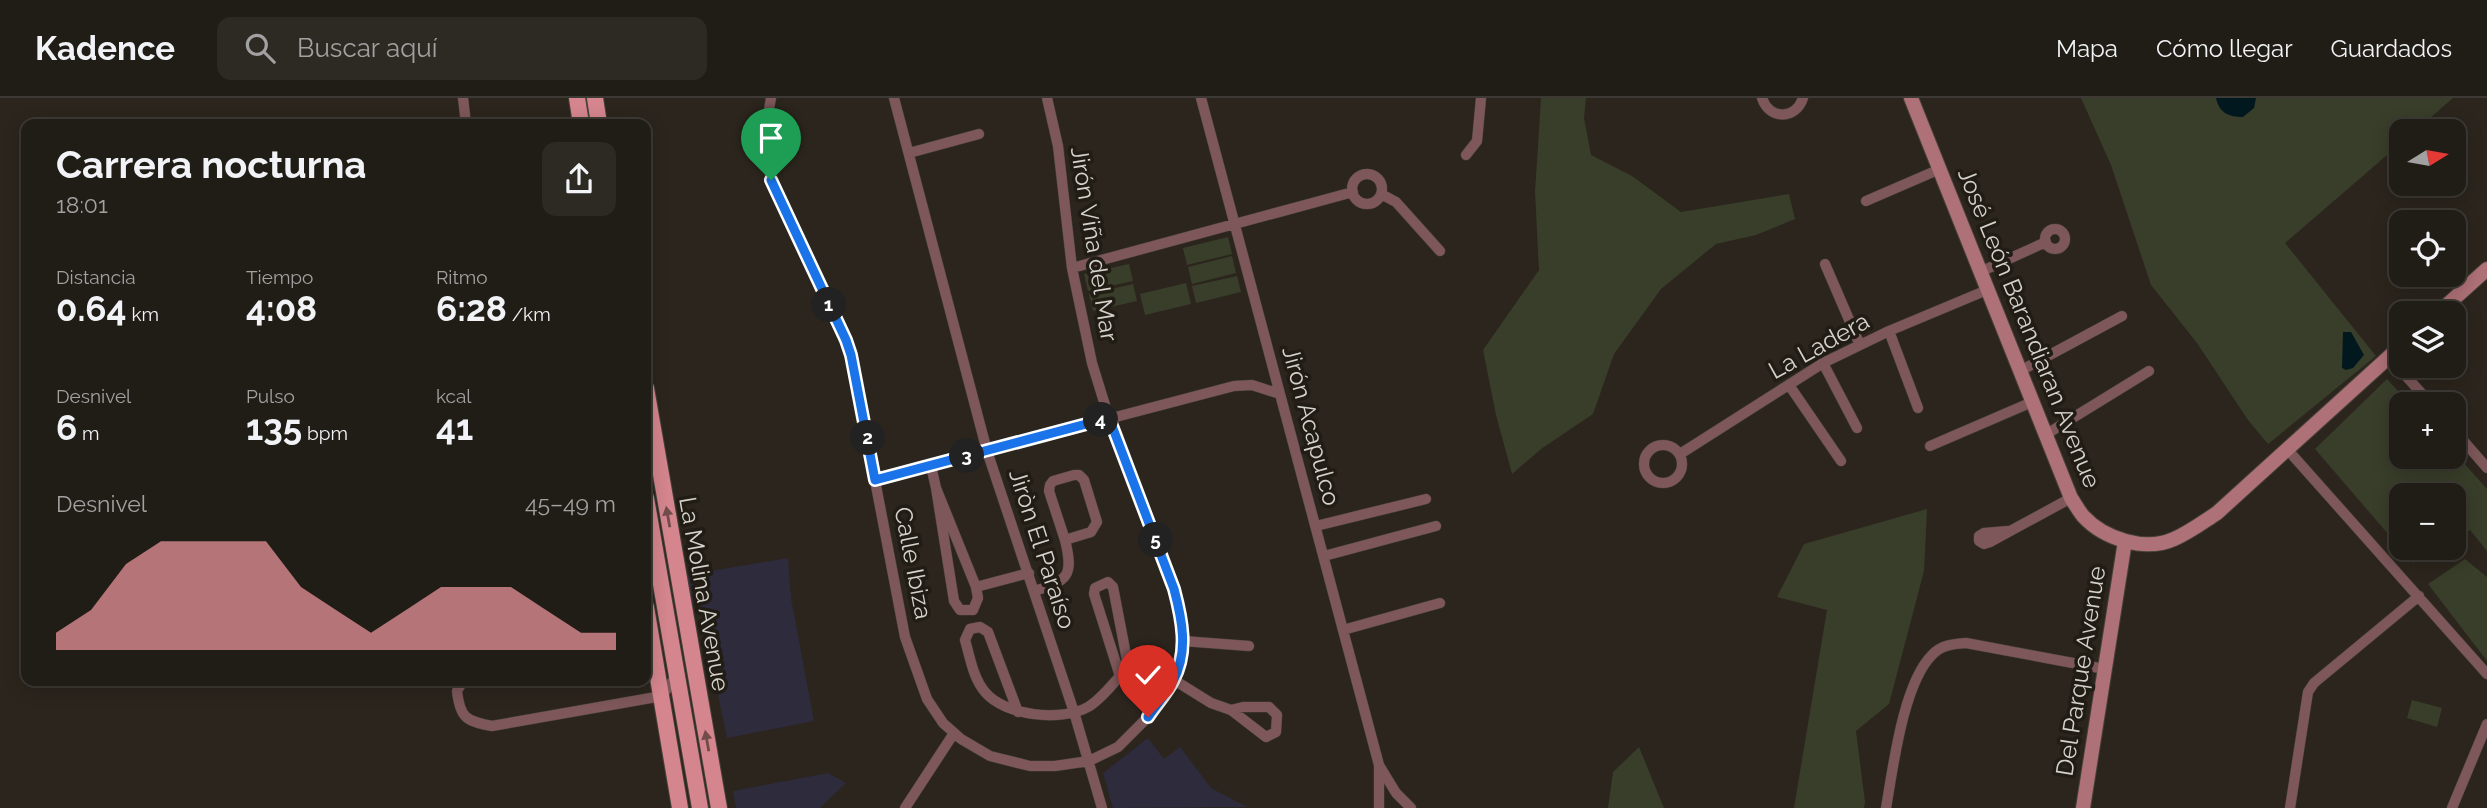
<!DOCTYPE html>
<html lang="es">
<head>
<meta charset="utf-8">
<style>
	:root { --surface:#201c16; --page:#2d2923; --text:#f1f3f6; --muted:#a2a1a1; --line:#3d3a35; --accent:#f49aa2 }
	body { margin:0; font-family:Raleway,sans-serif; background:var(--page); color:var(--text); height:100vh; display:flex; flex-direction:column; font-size:26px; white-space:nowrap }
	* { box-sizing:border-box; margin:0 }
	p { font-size:23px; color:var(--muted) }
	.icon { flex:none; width:38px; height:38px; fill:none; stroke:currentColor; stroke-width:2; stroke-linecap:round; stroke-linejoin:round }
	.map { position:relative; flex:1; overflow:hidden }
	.sheet { position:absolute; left:21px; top:21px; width:630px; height:567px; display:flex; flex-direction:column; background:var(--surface); border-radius:14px; box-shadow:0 4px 18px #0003,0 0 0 2px var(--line) }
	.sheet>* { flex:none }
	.needle { width:46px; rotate:79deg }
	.tools { position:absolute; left:2389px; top:21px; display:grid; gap:14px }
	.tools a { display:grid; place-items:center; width:77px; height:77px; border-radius:14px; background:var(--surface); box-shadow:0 4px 18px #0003,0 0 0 2px var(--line); font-size:35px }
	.pin { position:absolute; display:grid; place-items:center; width:60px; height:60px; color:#fff; margin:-72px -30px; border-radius:50% 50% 50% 0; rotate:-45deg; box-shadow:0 0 7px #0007 }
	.pin .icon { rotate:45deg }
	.km { position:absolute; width:35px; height:35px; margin:-18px; border-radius:50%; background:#222; color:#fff; font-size:19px; line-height:35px; text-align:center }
	.round { display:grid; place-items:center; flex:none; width:74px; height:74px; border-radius:14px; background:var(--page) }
	.summary { display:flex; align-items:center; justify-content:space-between; height:119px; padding:0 35px }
	h1 { font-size:38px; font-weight:700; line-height:52px }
	.stats { display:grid; grid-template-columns:repeat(3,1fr); gap:10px; height:119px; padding:7px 35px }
	.stats div { display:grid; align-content:center }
	.stats b { font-size:35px; font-weight:700 }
	.stats small { font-size:19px; font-weight:400 }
	.stats p { font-size:19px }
	.chart { height:196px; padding:14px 35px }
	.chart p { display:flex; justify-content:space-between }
	.chart svg { width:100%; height:126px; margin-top:7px; fill:var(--accent); opacity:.7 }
	header { display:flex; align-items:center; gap:42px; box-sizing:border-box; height:98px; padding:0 35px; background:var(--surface); border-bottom:2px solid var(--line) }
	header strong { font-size:33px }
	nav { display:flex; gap:38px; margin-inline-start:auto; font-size:24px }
	.search { width:490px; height:63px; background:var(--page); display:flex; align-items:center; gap:18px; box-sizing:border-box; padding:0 24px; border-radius:14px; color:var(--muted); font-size:26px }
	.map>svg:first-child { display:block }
	.education { fill:#2e2b3c }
	.green { fill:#393e2a }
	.water { fill:#01181e }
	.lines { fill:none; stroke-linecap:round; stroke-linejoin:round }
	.street-casing { stroke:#464139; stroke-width:11 }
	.secondary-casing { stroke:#464139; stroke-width:16 }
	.primary-casing { stroke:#464139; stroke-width:18 }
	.street { stroke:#7d575a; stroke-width:10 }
	.secondary { stroke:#ae7177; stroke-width:14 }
	.primary { stroke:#d4858d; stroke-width:16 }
	.oneway { fill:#724b4a }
	.route-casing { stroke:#fff; stroke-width:14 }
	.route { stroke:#1a73e8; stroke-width:9 }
	.labels { text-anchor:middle; stroke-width:7; stroke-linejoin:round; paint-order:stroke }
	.street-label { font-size:24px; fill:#d5d2cc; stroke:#211c14 }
</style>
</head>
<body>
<header>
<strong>Kadence</strong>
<div class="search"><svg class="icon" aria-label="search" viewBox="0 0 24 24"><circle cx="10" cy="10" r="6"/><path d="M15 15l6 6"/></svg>Buscar aquí</div>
<nav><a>Mapa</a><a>Cómo llegar</a><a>Guardados</a></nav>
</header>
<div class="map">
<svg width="2487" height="710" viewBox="0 0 2487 710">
	<rect width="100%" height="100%" fill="#2b251d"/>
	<path class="education" d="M788,460L791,500L814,623L727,640L699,506H692L687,477Z
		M1148,640L1164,661L1180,649L1211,690L1247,709L1113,710L1103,675Z
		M828,675L846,685L820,710H736L733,693Z"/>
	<path class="green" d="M1541,0H1586L1584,20L1591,57L1632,78L1681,114L1789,96L1795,121L1756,137L1716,146L1661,191L1614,256L1593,316L1541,351L1512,376L1496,317L1483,252L1539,172L1535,94Z
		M2081,0H2453L2415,33H2401V45L2285,145L2376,258L2268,346L2248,322L2197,245L2151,187L2111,67Z
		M1228,139L1232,156L1187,167L1183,150Z
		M1232,158L1236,175L1192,186L1188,169Z
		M1129,166L1133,183L1088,193L1084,176Z
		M1237,178L1241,194L1196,205L1192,188Z
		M1186,185L1191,206L1145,217L1140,196Z
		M1133,186L1137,203L1093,213L1089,196Z
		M2387,281L2410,306H2401V359H2454V354L2487,391V453L2470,432L2454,442V397H2401V450H2440L2413,465L2315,351Z
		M1927,411L1924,473L1889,606L1856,633L1865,704L1864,710H1794L1827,512L1777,499L1804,446Z
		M2465,461L2487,479V563L2428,486Z
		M2412,602L2442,610L2437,629L2407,620Z
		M1639,649L1664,710H1608L1613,674Z"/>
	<path class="water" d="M2216,0H2256L2254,10L2243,19C2229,19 2219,15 2216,0Z
		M2343,234H2351L2364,257L2353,270L2346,272L2342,270Z"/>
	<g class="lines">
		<defs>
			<path id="street" d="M463,0L466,26
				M771,0C765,29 766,53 771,82L851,257L905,539L927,601L943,625L961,641L990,658L1030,668H1055L1089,663L1118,649L1148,619L1174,582L1183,543L1181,517L1174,491L1109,320L1092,265L1072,170L1058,48L1047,0
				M894,0L987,353L1074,614L1102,710
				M1201,0L1379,667L1396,695L1411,710
				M1762,0C1769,22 1796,22 1803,0
				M909,55L979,36
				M1466,57L1477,43L1481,0
				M1352 91a15 15 0 1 1 30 0a15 15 0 1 1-30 0Z
				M1381,96L1396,104L1440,153
				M1866,103L1940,71
				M2045 141a10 10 0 1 1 20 0a10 10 0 1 1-20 0Z
				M1825,166L1860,247
				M1072,170L1353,94
				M1980,174L2046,144
				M1889,233L1918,310
				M2389,259L2431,306
				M1823,265L1857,330
				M2020,273L2122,218
				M1789,287L1841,363
				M2454,332L2487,370
				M2045,337L2149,273
				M1644 366a19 19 0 1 1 38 0a19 19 0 1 1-38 0Z
				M1930,348L2032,304
				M2287,351L2487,576
				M1680,356L1823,265L1889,233L1987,192
				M931,368L936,390L976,489L978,500L973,512H960L954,503L936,390
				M1074,377H1079L1084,382L1097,424L1091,434L1065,442L1049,393L1050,387L1053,383Z
				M875,382L1234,288L1252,287L1280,296
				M1316,428L1426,401
				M2008,433L1984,435L1979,438V443L1984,446L1990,444L2071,400
				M1324,458L1436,428
				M1108,484L1113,489L1127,562L1120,578L1094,496L1095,490Z
				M976,489L1029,475
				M1034,493C1068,483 1074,478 1065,442
				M1343,532L1440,505
				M1183,543L1249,548
				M1174,582L1211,605L1231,612L1266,639L1276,634L1277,617L1269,609H1243L1231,612
				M463,583L457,593C460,620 466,623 492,628L662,598L676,578
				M1018,614L988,534L980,529L970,531L965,542C970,559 973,580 985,594C1005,618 1061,624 1088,609C1100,602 1110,589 1120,578
				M905,710L954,635
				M1379,710V668
				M1886,710C1893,670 1903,586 1932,557C1941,547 1953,546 1966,545L2105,571
				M2290,710L2308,594L2314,585L2419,498
				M2452,710L2487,626"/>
			<path id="secondary" d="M1911,0L2071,400C2075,406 2079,413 2083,418C2104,441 2145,454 2174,441C2190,434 2203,424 2217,415L2401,248
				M2438,215L2487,171
				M2083,710L2125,443"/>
			<path id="primary" d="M577,0L581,26
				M595,0L599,26
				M646,290L719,710
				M646,400L700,710
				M646,509L680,710"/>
		</defs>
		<use href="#street" class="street-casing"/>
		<use href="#secondary" class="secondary-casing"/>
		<use href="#primary" class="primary-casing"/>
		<use href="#street" class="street"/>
		<use href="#secondary" class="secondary"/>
		<use href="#primary" class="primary"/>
	</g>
	<defs><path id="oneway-solid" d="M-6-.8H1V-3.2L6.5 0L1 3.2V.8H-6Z" transform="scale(1.75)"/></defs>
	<g class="oneway">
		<use href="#oneway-solid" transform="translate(668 419) rotate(-100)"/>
		<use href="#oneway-solid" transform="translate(707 643) rotate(-100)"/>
	</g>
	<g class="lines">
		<defs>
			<path id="route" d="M771,82L846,242L851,257L875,382L1109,320L1174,491C1182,521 1189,554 1173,583C1167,595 1156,607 1148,619"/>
		</defs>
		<use href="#route" class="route-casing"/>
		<use href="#route" class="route"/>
	</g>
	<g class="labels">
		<g class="street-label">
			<text transform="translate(1094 146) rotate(81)" y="8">Jirón Viña del Mar</text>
			<text transform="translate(2029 230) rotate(68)" y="8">José León Barandiaran Avenue</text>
			<text transform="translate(1819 248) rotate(-29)" y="8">La Ladera</text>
			<text transform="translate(1311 328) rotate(75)" y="8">Jirón Acapulco</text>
			<text transform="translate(1042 451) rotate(72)" y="8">Jiròn El Paraíso</text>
			<text transform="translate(913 465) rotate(79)" y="8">Calle Ibiza</text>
			<text transform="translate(704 496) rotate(80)" y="8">La Molina Avenue</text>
			<text transform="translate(2081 573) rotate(-81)" y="8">Del Parque Avenue</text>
		</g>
	</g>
</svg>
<div class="tools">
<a><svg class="needle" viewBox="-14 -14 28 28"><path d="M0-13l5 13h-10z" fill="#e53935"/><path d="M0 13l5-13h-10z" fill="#a2a1a1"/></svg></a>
<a><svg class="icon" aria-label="locate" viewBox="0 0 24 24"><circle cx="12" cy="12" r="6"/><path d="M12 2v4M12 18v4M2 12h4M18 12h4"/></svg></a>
<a><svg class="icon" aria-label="layers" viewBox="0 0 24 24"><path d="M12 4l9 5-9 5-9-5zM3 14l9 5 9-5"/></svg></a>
<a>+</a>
<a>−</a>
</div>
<div class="pin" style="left:771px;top:82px;background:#1e9e55"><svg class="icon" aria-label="arrive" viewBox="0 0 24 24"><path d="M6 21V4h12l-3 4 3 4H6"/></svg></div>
<div class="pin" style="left:1148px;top:619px;background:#d93025"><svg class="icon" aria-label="check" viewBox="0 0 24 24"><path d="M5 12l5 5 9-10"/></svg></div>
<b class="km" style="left:829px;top:207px">1</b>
<b class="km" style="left:868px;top:340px">2</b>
<b class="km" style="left:967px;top:358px">3</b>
<b class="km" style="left:1101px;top:322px">4</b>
<b class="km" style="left:1156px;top:442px">5</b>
<section class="sheet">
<div class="summary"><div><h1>Carrera nocturna</h1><p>18:01</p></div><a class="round"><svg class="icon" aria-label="share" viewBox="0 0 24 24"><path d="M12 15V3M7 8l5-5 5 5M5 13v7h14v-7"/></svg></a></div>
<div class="stats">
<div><p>Distancia</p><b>0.64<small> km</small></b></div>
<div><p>Tiempo</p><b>4:08</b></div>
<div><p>Ritmo</p><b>6:28<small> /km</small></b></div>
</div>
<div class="stats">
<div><p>Desnivel</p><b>6<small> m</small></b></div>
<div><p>Pulso</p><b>135<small> bpm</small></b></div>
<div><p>kcal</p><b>41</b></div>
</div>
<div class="chart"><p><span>Desnivel</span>45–49 m</p>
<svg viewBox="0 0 160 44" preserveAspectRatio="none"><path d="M0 44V38L10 30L20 14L30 6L40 6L50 6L60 6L70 22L80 30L90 38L100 30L110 22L120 22L130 22L140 30L150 38L160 38V44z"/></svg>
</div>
</section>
</div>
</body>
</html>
